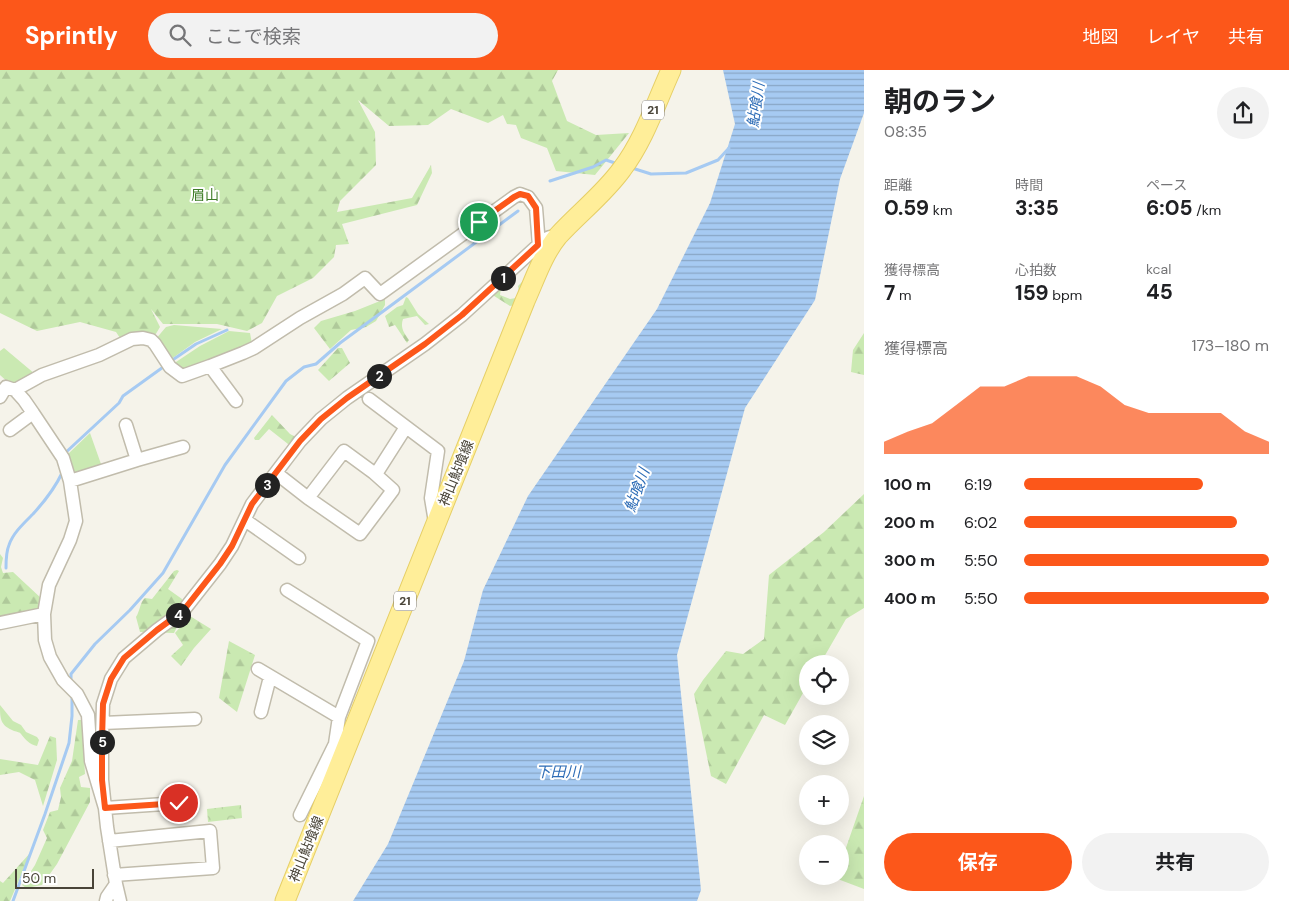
<!DOCTYPE html>
<html lang="ja">
<head>
<meta charset="utf-8">
<style>
	:root { --surface:#fff; --page:#f2f2f2; --text:#202124; --muted:#757577; --accent:#fc571a }
	body { margin:0; font-family:"DM Sans","Noto Sans JP",sans-serif; background:var(--page); color:var(--text); height:100vh; display:flex; flex-direction:column; font-size:19px; white-space:nowrap }
	* { box-sizing:border-box; margin:0 }
	p { font-size:16px; color:var(--muted) }
	.icon { flex:none; width:28px; height:28px; fill:none; stroke:currentColor; stroke-width:2; stroke-linecap:round; stroke-linejoin:round }
	.map { position:relative; flex:1; overflow:hidden }
	.drawer { display:flex; flex-direction:column; background:var(--surface); width:425px }
	.drawer>* { flex:none }
	.controls { position:absolute; left:799px; top:585px; display:grid; gap:10px }
	.controls a { display:grid; place-items:center; width:50px; height:50px; border-radius:50%; background:var(--surface); box-shadow:0 5px 20px #0002; font-size:25px }
	.scale { position:absolute; left:15px; bottom:12px; width:79px; box-sizing:border-box; padding-left:5px; border:2px solid #494438; border-top:0; font-size:14px; line-height:18px; white-space:nowrap; color:#494438; -webkit-text-stroke:4px #fff; paint-order:stroke }
	.pin { position:absolute; display:grid; place-items:center; width:42px; height:42px; color:#fff; margin:-21px; border:2px solid #fff; border-radius:50%; box-shadow:0 1px 5px #0007 }
	.km { position:absolute; width:25px; height:25px; margin:-12px; border-radius:50%; background:#222; color:#fff; font-size:14px; line-height:25px; text-align:center }
	.round { display:grid; place-items:center; flex:none; width:52px; height:52px; border-radius:26px; background:var(--page) }
	.headline { display:flex; align-items:center; justify-content:space-between; height:85px; padding:0 20px }
	h1 { font-size:28px; font-weight:700; line-height:38px }
	.metrics { display:grid; grid-template-columns:repeat(3,1fr); gap:8px; height:85px; padding:5px 20px }
	.metrics div { display:grid; align-content:center }
	.metrics b { font-size:21px; font-weight:700 }
	.metrics small { font-size:14px; font-weight:400 }
	.metrics p { font-size:14px }
	.chart { height:140px; padding:10px 20px }
	.chart p { display:flex; justify-content:space-between }
	.chart svg { width:100%; height:90px; margin-top:5px; fill:var(--accent); opacity:.7 }
	.primary-button { display:flex; gap:10px; margin-top:auto; padding:10px 20px }
	.primary-button a { flex:1; height:58px; border-radius:30px; background:var(--accent); color:#fff; font-size:20px; font-weight:700; line-height:58px; text-align:center }
	.primary-button a+a { background:var(--page); color:var(--text) }
	ul { padding:0 20px; list-style:none; font-size:16px }
	li { display:grid; grid-template-columns:80px 60px 1fr; align-items:center; height:38px }
	li i { height:12px; border-radius:6px; background:var(--accent) }
	header { display:flex; align-items:center; gap:30px; box-sizing:border-box; height:70px; padding:0 25px; background:var(--accent); color:#fff }
	header strong { font-size:24px }
	nav { display:flex; gap:28px; margin-inline-start:auto; font-size:18px }
	.search { width:350px; height:45px; background:var(--page); display:flex; align-items:center; gap:12px; box-sizing:border-box; padding:0 18px; border-radius:28px; color:var(--muted); font-size:19px }
	main { display:flex; flex:1; min-height:0 }
	.map>svg:first-child { display:block }
	.grass { fill:#cae9b2 }
	.forest { fill:url(#forest-firs) }
	.park { fill:url(#park-crowns) }
	.water { fill:url(#water-rules) }
	.lines { fill:none; stroke-linecap:round; stroke-linejoin:round }
	.stream { stroke:#a6caf2; stroke-width:3 }
	.minor-casing { stroke:#c1bcac; stroke-width:15 }
	.primary-casing { stroke:#e6cf67; stroke-width:21 }
	.minor { stroke:#fff; stroke-width:12 }
	.primary { stroke:#fe9; stroke-width:19 }
	.route-casing { stroke:#fff; stroke-width:10 }
	.route { stroke:#fc571a; stroke-width:6 }
	.labels { text-anchor:middle; stroke-width:4; stroke-linejoin:round; paint-order:stroke }
	.shield { fill:#fff; stroke:#807c74; stroke-width:1 }
	.shield-label { font-size:12px; font-weight:bold; fill:#494438 }
	.park-label { font-size:14px; fill:#3f7d29; stroke:#fff }
	.street-label { font-size:14px; fill:#494438; stroke:#fff }
	.water-label { font-size:15px; font-style:italic; fill:#2e6db7; stroke:#fff }
</style>
</head>
<body>
<header>
<strong>Sprintly</strong>
<div class="search"><svg class="icon" aria-label="search" viewBox="0 0 24 24"><circle cx="10" cy="10" r="6"/><path d="M15 15l6 6"/></svg>ここで検索</div>
<nav><a>地図</a><a>レイヤ</a><a>共有</a></nav>
</header>
<main>
<div class="map">
<svg width="864" height="831" viewBox="0 0 864 831">
	<defs>
		<pattern id="forest-firs" width="22" height="20" patternUnits="userSpaceOnUse" patternTransform="scale(1.25)"><rect width="22" height="20" fill="#cae9b2"/><path d="M5 1l3.5 6h-7zM16 11l3.5 6h-7z" fill="#afc99a"/></pattern>
		<pattern id="park-crowns" width="20" height="18" patternUnits="userSpaceOnUse" patternTransform="scale(1.25)"><rect width="20" height="18" fill="#cae9b2"/><path d="M2 6a3 3 0 1 1 6 0M12 15a3 3 0 1 1 6 0" fill="none" stroke="#afc99a"/></pattern>
		<pattern id="water-rules" width="6" height="5" patternUnits="userSpaceOnUse" patternTransform="scale(1.25)"><rect width="6" height="5" fill="#a6caf2"/><path d="M0 2.5h6" fill="none" stroke="#89a6c5"/></pattern>
	</defs>
	<rect width="100%" height="100%" fill="#f5f3ea"/>
	<path class="grass" d="M174,255L222,259L195,272L170,290L155,270L166,257Z
		M229,261L250,263L252,274L181,300L173,294L200,276Z
		M4,278L35,304L11,315L0,305V281Z
		M90,363L101,394V398L73,404L67,385Z
		M0,635L13,651L21,655L26,662L37,667L39,670L37,676C29,674 26,670 21,664C20,662 17,662 14,661C0,655 0,649 0,635Z"/>
	<path class="forest" d="M0,0H558L552,11L567,51L596,65L629,63L595,105L556,101L547,78L521,68L516,55L507,54L503,45L488,53L451,39L428,55L389,56L358,30L375,62L376,95L340,131L337,142L412,128L431,95L432,103L417,135L342,154L349,174L336,175L334,187L313,208L277,226L262,253L247,261L217,254H163L151,239L160,257L154,267L122,271L116,262L80,252L37,261L0,243Z
		M522,212L525,217L516,235L510,236L491,224L501,218L500,225L510,229L516,228L519,222L518,216Z
		M406,227L408,228L418,244L429,254L425,255L417,246L403,249C400,258 404,263 409,270L407,273L395,255L389,257L385,246L397,237L403,235Z
		M385,229V235L376,251L366,257L351,260L330,279L314,258L321,251L355,241Z
		M864,263V305L851,302L853,280Z
		M338,278H342L350,293L329,311L318,300Z
		M272,345L290,364L296,367L291,374H288L269,359L259,370H255L254,368Z
		M864,424V538L846,549L820,594H808L807,616L785,655L764,645L726,714L711,706L694,624L703,610L726,581L743,584L764,569L769,505L824,462Z
		M0,484L3,488L1,497L3,503L13,502L42,529L38,540L0,548Z
		M177,500L179,501L168,519L182,529L183,545L174,563L140,562L136,547C140,541 140,532 145,528L152,529L174,501Z
		M190,546L211,559L194,578L181,596L171,586L183,575L175,563Z
		M229,571L255,585L237,642L219,628Z
		M78,650H82L85,704L79,707L81,717L90,718V732L57,794L42,815L26,818L22,815L35,795L47,768L43,760L50,742L58,740L61,727L60,718L72,691Z
		M50,666L56,668L57,690L43,736L35,710L19,702L0,705V689L38,695Z
		M864,726V819L835,808L836,806H840V795Z
		M31,782L10,831H0V811L3,813Z"/>
	<path class="park" d="M241,735L242,748L208,752L207,739Z"/>
	<path class="water" d="M723,0H864V43L840,109L815,230L745,338L677,585L701,820L697,831H353L388,774L464,591L483,520L528,426L657,239L710,133L735,54Z"/>
	<g class="lines">
		<path class="stream" d="M632,98L651,104L686,103L718,90L729,78
			M550,111L593,97L606,90L618,94
			M171,291L196,274L227,260
			M64,384L119,333L123,326L166,295
			M6,498C6,490 6,482 9,475C13,463 24,453 33,444C44,432 55,418 62,403
			M71,613V604L95,574L130,540L163,503L225,395L286,311L304,297L316,294L340,273L393,234L518,141
			M13,831L45,744L69,673L72,646V624"/>
		<defs>
			<path id="minor" d="M210,296L243,283L254,278L300,248L343,224L365,208L380,224L514,127L520,124L528,127L536,138L539,175
				M0,327L6,317L15,320
				M369,329L438,381L431,428L435,452
				M33,343L24,330L15,320L42,305L99,285L132,269L143,268L151,270L155,274L170,297L182,306L210,296L236,331
				M10,360L33,343L63,388L70,411L76,451L70,470L49,515L44,544L45,570L50,587L63,610L77,624L88,645L91,691L105,738L179,733
				M137,390L183,377
				M276,403L308,428L344,381L374,403L393,420L360,464L308,428
				M376,404L406,357
				M70,411L137,390L126,355
				M245,450L299,488
				M287,520L368,571L339,647
				M0,553L44,544
				M258,599L339,647L335,674L346,679
				M261,642L270,607
				M103,653L195,649
				M300,745L335,674
				M109,771L210,761L213,798L114,805
				M116,814L120,831
				M106,831L107,827L116,814L107,757L102,710V670L103,634L111,609L124,588L157,560L183,541L220,494L232,476L252,434L300,371L321,349L347,328L425,274L462,245L545,169L550,167H557"/>
			<path id="primary" d="M285,831L525,231C535,209 543,184 558,166C579,143 604,124 622,99C644,70 656,33 671,0"/>
		</defs>
		<use href="#minor" class="minor-casing"/>
		<use href="#primary" class="primary-casing"/>
		<use href="#minor" class="minor"/>
		<use href="#primary" class="primary"/>
	</g>
	<g class="lines">
		<defs>
			<path id="route" d="M179,733L105,738L102,710V670L103,634L111,609L124,588L157,560L183,541L220,494L232,476L252,434L300,371L321,349L347,328L425,274L462,245L538,175L536,138L528,126L520,124L514,127L479,152"/>
		</defs>
		<use href="#route" class="route-casing"/>
		<use href="#route" class="route"/>
	</g>
	<g class="labels">
		<g class="shield">
			<rect x="642" y="30.5" width="22" height="19" rx="4"/>
			<rect x="394" y="521.5" width="22" height="19" rx="4"/>
		</g>
		<g class="shield-label">
			<text x="653" y="44">21</text>
			<text x="405" y="535">21</text>
		</g>
		<g class="park-label">
			<text x="205" y="130">眉山</text>
		</g>
		<g class="street-label">
			<text transform="translate(456 403) rotate(-68)" y="5">神山鮎喰線</text>
			<text transform="translate(306 779) rotate(-68)" y="5">神山鮎喰線</text>
		</g>
		<g class="water-label">
			<text transform="translate(756 35) rotate(-82)" y="5">鮎喰川</text>
			<text transform="translate(637 420) rotate(-70)" y="5">鮎喰川</text>
			<text x="558" y="707">下田川</text>
		</g>
	</g>
</svg>
<div class="controls">
<a><svg class="icon" aria-label="locate" viewBox="0 0 24 24"><circle cx="12" cy="12" r="6"/><path d="M12 2v4M12 18v4M2 12h4M18 12h4"/></svg></a>
<a><svg class="icon" aria-label="layers" viewBox="0 0 24 24"><path d="M12 4l9 5-9 5-9-5zM3 14l9 5 9-5"/></svg></a>
<a>+</a>
<a>−</a>
</div>
<div class="scale">50 m</div>
<div class="pin" style="left:479px;top:152px;background:#1e9e55"><svg class="icon" aria-label="arrive" viewBox="0 0 24 24"><path d="M6 21V4h12l-3 4 3 4H6"/></svg></div>
<div class="pin" style="left:179px;top:733px;background:#d93025"><svg class="icon" aria-label="check" viewBox="0 0 24 24"><path d="M5 12l5 5 9-10"/></svg></div>
<b class="km" style="left:503px;top:208px">1</b>
<b class="km" style="left:379px;top:306px">2</b>
<b class="km" style="left:267px;top:415px">3</b>
<b class="km" style="left:178px;top:545px">4</b>
<b class="km" style="left:102px;top:672px">5</b>
</div>
<section class="drawer">
<div class="headline"><div><h1>朝のラン</h1><p>08:35</p></div><a class="round"><svg class="icon" aria-label="share" viewBox="0 0 24 24"><path d="M12 15V3M7 8l5-5 5 5M5 13v7h14v-7"/></svg></a></div>
<div class="metrics">
<div><p>距離</p><b>0.59<small> km</small></b></div>
<div><p>時間</p><b>3:35</b></div>
<div><p>ペース</p><b>6:05<small> /km</small></b></div>
</div>
<div class="metrics">
<div><p>獲得標高</p><b>7<small> m</small></b></div>
<div><p>心拍数</p><b>159<small> bpm</small></b></div>
<div><p>kcal</p><b>45</b></div>
</div>
<div class="chart"><p><span>獲得標高</span>173–180 m</p>
<svg viewBox="0 0 160 44" preserveAspectRatio="none"><path d="M0 44V38L10 33L20 29L30 20L40 11L50 11L60 6L70 6L80 6L90 11L100 20L110 24L120 24L130 24L140 24L150 33L160 38V44z"/></svg>
</div>
<ul>
<li><b>100 m</b>6:19<i style="width:73%"></i></li>
<li><b>200 m</b>6:02<i style="width:87%"></i></li>
<li><b>300 m</b>5:50<i style="width:100%"></i></li>
<li><b>400 m</b>5:50<i style="width:100%"></i></li>
</ul>
<div class="primary-button"><a>保存</a><a>共有</a></div>
</section>
</main>
</body>
</html>
